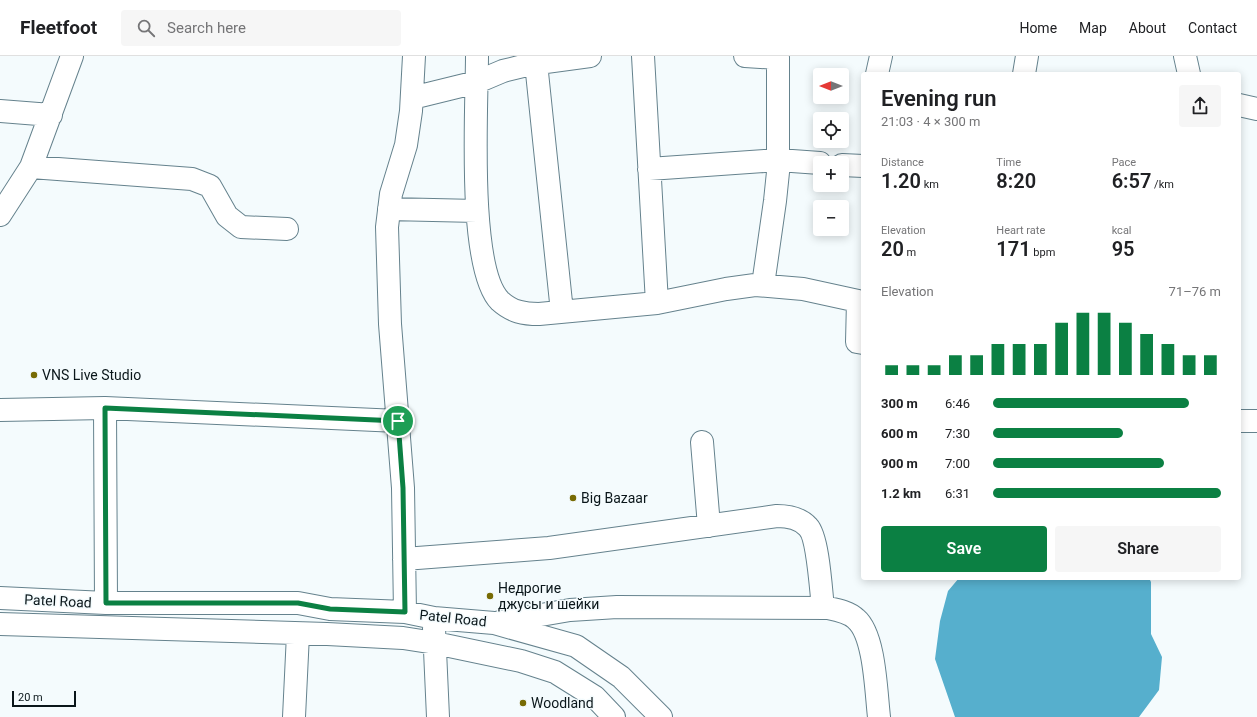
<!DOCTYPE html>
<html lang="en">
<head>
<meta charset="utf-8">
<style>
	:root { --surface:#fff; --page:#f6f6f6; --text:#202124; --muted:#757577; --line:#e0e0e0; --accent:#0b8043 }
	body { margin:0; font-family:Roboto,sans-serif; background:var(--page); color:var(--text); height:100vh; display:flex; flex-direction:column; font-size:15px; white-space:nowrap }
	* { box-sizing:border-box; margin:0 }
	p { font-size:13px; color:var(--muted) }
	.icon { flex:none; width:22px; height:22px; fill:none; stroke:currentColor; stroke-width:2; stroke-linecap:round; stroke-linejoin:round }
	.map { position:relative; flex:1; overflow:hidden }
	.sheet { position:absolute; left:861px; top:16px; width:380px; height:508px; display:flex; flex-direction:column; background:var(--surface); border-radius:4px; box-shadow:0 2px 10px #0003 }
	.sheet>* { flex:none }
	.needle { width:26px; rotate:270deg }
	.tools { position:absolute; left:813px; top:12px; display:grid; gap:8px }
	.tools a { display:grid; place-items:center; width:36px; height:36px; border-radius:4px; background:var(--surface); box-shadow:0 2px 10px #0003; font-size:20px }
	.scale { position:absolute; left:12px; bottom:10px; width:64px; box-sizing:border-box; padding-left:4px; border:2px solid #0a161a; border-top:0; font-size:11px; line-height:14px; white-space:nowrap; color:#0a161a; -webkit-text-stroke:3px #f4fbfd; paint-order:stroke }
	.pin { position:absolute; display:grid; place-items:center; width:34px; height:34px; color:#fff; margin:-17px; border:2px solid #fff; border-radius:50%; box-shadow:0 1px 4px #0007 }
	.round { display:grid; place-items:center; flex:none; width:42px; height:42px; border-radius:4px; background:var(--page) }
	.head { display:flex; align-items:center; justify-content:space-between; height:68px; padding:0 20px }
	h1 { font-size:22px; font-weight:600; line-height:30px }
	.figures { display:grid; grid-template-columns:repeat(3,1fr); gap:6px; height:68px; padding:4px 20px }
	.figures div { display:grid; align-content:center }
	.figures b { font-size:20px; font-weight:600 }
	.figures small { font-size:11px; font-weight:400 }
	.figures p { font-size:11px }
	.chart { height:112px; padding:8px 20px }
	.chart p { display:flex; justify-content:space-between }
	.chart svg { width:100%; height:72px; margin-top:4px; stroke:var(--accent); stroke-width:6 }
	.primary-button { display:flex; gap:8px; margin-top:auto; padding:8px 20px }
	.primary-button a { flex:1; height:46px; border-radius:4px; background:var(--accent); color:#fff; font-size:16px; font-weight:600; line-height:46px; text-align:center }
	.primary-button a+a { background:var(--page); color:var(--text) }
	ul { padding:0 20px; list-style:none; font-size:13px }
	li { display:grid; grid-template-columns:64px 48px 1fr; align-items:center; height:30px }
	li i { height:10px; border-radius:5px; background:var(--accent) }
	header { display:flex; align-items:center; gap:24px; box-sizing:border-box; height:56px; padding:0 20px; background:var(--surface); border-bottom:1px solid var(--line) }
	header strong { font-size:19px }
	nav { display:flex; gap:22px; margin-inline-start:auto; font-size:14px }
	.search { width:280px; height:36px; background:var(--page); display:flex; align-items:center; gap:10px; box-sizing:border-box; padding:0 14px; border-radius:4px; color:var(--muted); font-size:15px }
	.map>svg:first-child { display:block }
	.water { fill:#56afcd }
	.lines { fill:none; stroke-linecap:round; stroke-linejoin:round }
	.minor-casing { stroke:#65828d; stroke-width:24 }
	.minor { stroke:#fff; stroke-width:22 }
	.route-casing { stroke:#fff; stroke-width:8 }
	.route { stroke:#0b8043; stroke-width:5 }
	.poi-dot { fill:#776b04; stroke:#f4fbfd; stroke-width:1.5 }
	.labels { text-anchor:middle; stroke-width:3; stroke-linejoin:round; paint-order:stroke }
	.poi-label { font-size:14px; fill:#0a161a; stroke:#f4fbfd; text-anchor:start }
	.street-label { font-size:14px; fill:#0a161a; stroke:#f4fbfd }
</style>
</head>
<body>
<header>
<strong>Fleetfoot</strong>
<div class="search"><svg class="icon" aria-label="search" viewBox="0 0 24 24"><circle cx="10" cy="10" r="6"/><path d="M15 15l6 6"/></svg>Search here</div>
<nav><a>Home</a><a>Map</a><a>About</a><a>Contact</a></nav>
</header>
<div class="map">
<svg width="1257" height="661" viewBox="0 0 1257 661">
	<rect width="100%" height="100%" fill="#f4fbfd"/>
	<path class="water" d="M959,522H1149L1151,526V578L1162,601L1159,634L1139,661H955L935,603L940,565L948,535Z"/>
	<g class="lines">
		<defs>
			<path id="minor" d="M477,0C477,49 467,212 500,245C512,256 524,258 539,258L657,247L726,233L755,229L803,233L858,245L857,286L863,287
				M643,0L657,247
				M745,0L778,2V116L775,145L763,229
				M1185,0L1189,18
				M536,7L562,256
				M877,18L881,0
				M1024,18L1027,0
				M412,42L477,26L503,15L531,8L590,0
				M1239,49L1257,53
				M0,55L51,59
				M842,109L863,110
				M31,111L192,123L210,130L227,160L241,171L287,173
				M649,113L778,104L820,107
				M389,153L477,155
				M0,159L31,111L72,0
				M105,352L106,547
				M0,354L105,352L398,365
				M1239,365H1257
				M702,386L709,470
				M404,503L549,492L777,460C789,460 800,462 808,471C818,481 821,535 823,552
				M0,542L106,547H298L330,553L405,556L434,562L494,567L576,590L621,621L661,661
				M405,556L403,432L390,268L387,171L391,138L406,89L411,55L414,0
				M500,566L570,554L617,551L828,552C838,554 849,556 856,563C875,579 876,636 879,661
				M0,568L327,578L403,582L435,587L521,605L555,616L595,641L614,661
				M434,572L438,661
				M294,661L298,578"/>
		</defs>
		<use href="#minor" class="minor-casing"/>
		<use href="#minor" class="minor"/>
	</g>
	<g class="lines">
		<defs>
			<path id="route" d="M105,352L398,365L403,432L405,556L330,553L298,547H106Z"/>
		</defs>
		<use href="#route" class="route-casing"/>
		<use href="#route" class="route"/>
	</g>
	<g class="poi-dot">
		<circle cx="34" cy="319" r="4"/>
		<circle cx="573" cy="442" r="4"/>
		<circle cx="490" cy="540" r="4"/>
		<circle cx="523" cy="647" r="4"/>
	</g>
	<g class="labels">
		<g class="poi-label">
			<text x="42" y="324">VNS Live Studio</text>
			<text x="581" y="447">Big Bazaar</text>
			<text x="498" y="537">Недрогие<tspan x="498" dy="16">джусы и шейки</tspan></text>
			<text x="531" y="652">Woodland</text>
		</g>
		<g class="street-label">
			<text transform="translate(58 545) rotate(3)" y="5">Patel Road</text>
			<text transform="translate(453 562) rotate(6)" y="5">Patel Road</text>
		</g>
	</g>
</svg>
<div class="tools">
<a><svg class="needle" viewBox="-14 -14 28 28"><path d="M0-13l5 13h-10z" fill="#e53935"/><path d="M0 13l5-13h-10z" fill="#757577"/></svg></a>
<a><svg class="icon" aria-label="locate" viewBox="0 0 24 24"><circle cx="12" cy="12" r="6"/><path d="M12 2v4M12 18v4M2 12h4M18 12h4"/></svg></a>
<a>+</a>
<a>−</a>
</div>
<div class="scale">20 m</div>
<div class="pin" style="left:398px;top:365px;background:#1e9e55"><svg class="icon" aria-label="arrive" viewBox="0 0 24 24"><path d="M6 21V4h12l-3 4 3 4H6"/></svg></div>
<section class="sheet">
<div class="head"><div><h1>Evening run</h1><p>21:03 · 4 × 300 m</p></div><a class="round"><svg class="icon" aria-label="share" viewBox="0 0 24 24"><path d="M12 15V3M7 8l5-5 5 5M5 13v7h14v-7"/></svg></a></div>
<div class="figures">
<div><p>Distance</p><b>1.20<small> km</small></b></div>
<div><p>Time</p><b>8:20</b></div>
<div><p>Pace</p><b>6:57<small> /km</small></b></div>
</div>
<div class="figures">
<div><p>Elevation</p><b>20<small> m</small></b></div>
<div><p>Heart rate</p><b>171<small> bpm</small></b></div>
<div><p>kcal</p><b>95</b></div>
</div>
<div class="chart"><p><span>Elevation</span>71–76 m</p>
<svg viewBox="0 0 160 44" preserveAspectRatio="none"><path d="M5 44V38M15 44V38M25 44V38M35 44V32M45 44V32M55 44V25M65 44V25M75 44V25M85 44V12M95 44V6M105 44V6M115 44V12M125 44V19M135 44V25M145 44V32M155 44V32"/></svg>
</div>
<ul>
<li><b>300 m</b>6:46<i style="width:86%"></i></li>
<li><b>600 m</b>7:30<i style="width:57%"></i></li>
<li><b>900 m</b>7:00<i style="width:75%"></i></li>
<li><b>1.2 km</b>6:31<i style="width:100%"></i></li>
</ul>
<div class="primary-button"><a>Save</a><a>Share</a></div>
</section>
</div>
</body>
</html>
